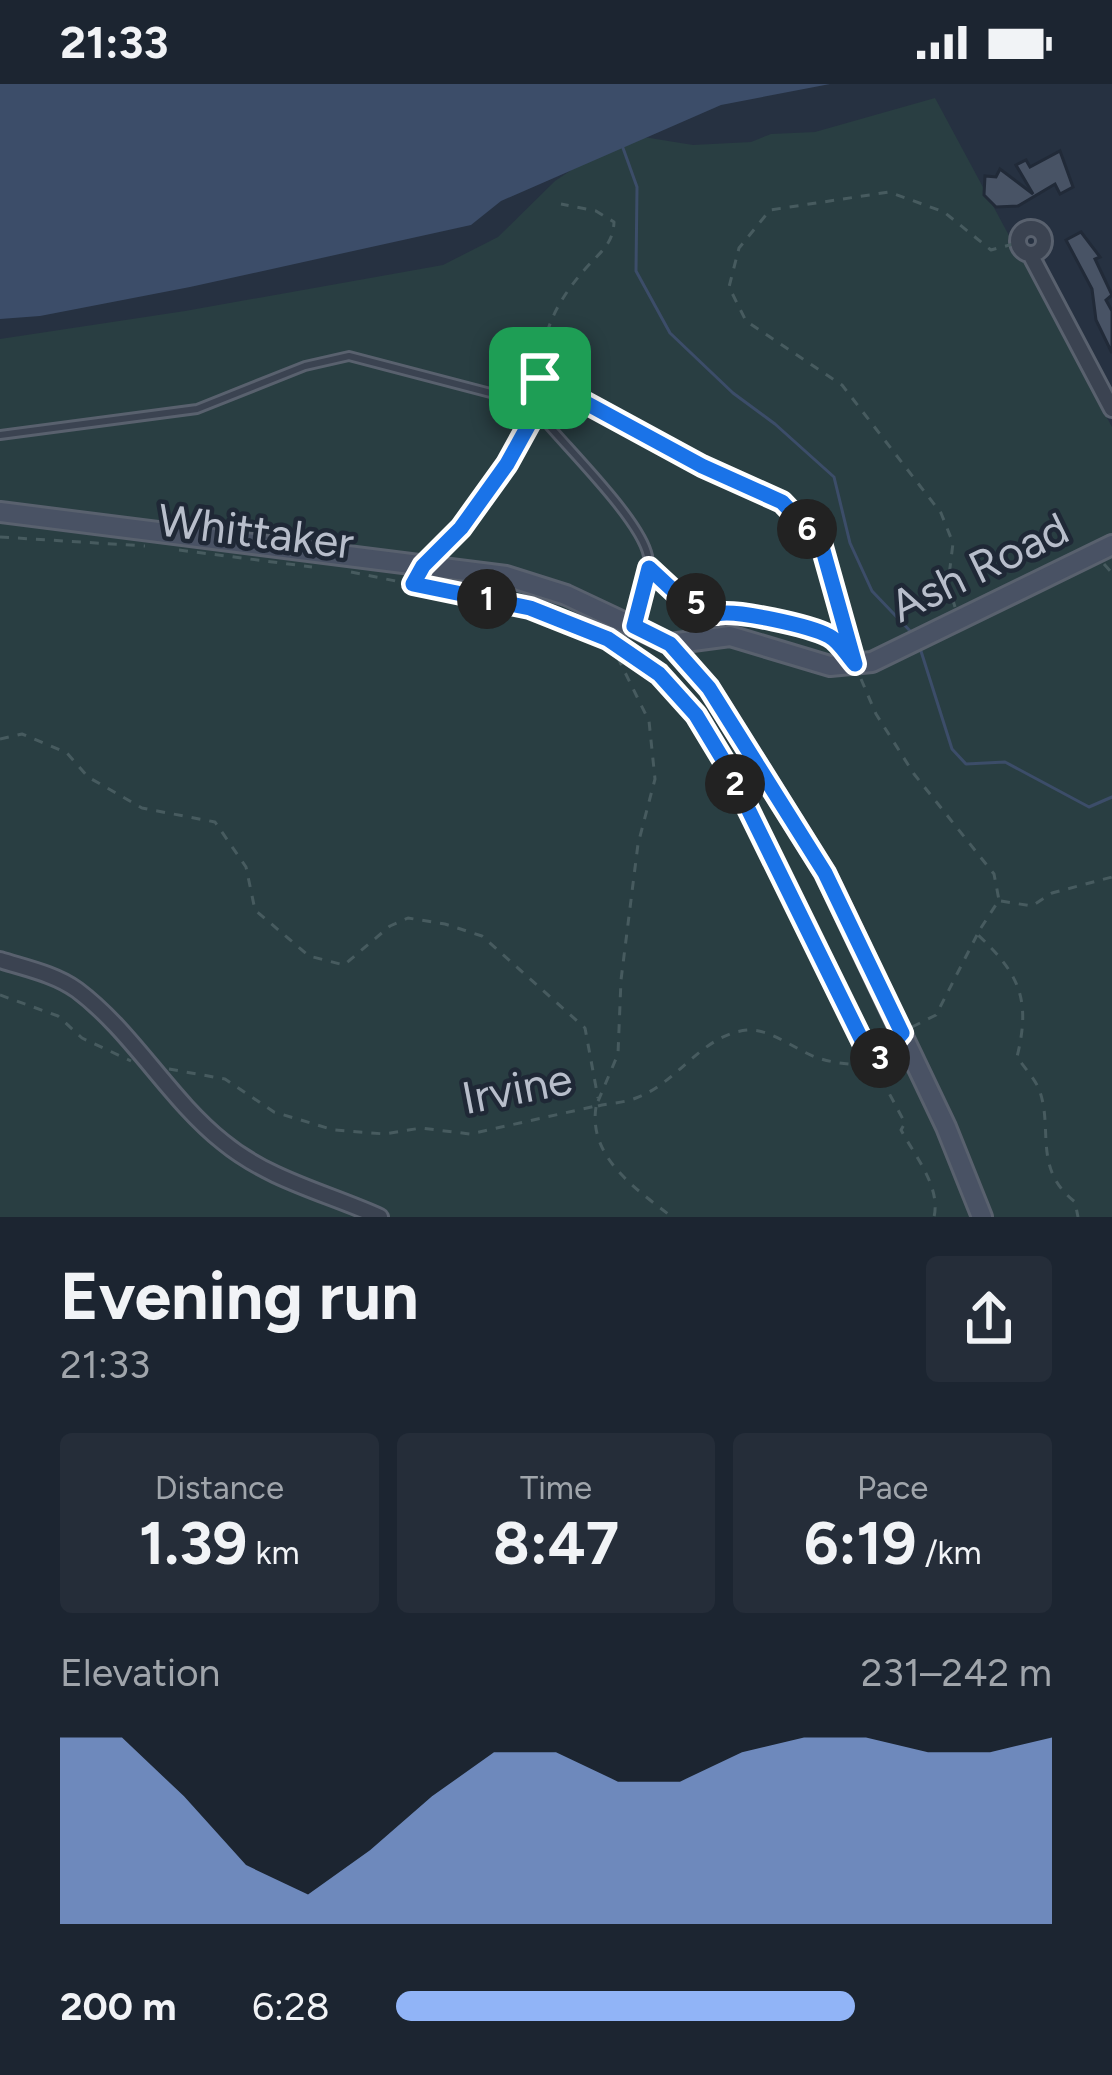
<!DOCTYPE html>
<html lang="en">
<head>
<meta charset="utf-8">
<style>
	:root { --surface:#1c2531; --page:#252d39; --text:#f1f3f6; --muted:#a0a5ab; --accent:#91b4f7 }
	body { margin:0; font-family:Figtree,sans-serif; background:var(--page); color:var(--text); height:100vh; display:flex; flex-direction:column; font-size:45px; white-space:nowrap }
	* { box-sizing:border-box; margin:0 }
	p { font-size:39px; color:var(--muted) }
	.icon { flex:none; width:66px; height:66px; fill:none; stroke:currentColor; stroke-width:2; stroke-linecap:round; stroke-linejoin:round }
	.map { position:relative; height:1133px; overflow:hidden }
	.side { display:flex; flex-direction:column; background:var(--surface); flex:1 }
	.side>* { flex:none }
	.pin { position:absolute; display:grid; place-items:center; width:102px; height:102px; color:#fff; margin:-51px; border-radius:24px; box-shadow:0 6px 18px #0006 }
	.km { position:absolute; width:60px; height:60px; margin:-30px; border-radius:50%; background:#222; color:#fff; font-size:33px; line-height:60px; text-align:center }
	.round { display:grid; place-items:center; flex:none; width:126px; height:126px; border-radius:12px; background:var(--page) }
	.overview { display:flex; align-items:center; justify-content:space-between; height:204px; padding:0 60px }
	h1 { font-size:66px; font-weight:700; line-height:90px }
	.figures { display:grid; grid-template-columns:repeat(3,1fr); gap:18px; height:204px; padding:12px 60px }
	.figures div { display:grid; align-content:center; border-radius:12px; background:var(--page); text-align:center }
	.figures b { font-size:60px; font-weight:700 }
	.figures small { font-size:33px; font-weight:400 }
	.figures p { font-size:33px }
	.chart { height:336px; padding:24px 60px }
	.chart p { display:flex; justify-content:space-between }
	.chart svg { width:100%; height:216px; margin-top:12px; fill:var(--accent); opacity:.7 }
	ul { padding:0 60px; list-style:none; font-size:39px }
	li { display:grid; grid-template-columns:192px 144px 1fr; align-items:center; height:90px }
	li i { height:30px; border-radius:15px; background:var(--accent) }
	.status { display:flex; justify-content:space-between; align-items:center; height:84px; padding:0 60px; background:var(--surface); direction:ltr }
	.status svg { height:33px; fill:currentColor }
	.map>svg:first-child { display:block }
	.green { fill:#293e42 }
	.water { fill:#3c4d69 }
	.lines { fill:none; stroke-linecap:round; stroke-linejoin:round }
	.stream { stroke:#3c4d69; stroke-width:3 }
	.building { fill:#485365; stroke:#212a38; stroke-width:3 }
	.service-casing { stroke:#59616e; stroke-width:12 }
	.minor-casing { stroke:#59616e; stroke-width:20 }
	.secondary-casing { stroke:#59616e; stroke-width:24 }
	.path { stroke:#475b5f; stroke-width:3; stroke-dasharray:9 9; stroke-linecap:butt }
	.service { stroke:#3b4351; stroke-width:6 }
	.minor { stroke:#3b4351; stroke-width:14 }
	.secondary { stroke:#495264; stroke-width:18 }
	.route-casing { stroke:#fff; stroke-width:24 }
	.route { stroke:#1a73e8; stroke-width:15 }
	.labels { text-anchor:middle; stroke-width:9; stroke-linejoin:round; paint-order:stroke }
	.street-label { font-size:45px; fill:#b8becb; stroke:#1f2836 }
</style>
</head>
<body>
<div class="status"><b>21:33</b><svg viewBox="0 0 49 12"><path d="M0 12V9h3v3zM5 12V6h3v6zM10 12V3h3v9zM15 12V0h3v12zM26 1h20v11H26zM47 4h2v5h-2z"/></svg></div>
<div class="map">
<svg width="1112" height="1133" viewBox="0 0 1112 1133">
	<rect width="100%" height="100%" fill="#263141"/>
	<path class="green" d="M935,14L1112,343V1133H0V255L185,227L443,181L498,153L555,97L625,50L693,61L751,58L771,50L815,48Z"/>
	<path class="water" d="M0,0H830L721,21L501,117L471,141L190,203L40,232L0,235Z"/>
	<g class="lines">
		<path class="stream" d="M623,64L637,103L636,187L670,249L733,309L775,340L834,393L850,459L872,507L913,550
			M920,564L952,665L966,680L1005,678L1089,723L1112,713"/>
	</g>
	<path class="building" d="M1060,67L1073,103L1060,110L1055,100L1018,122L996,123L984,111L985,92L996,93L1000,85L1033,110L1016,81L1026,76L1030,83Z
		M1081,148L1100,173L1095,175L1112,211L1106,216L1112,227V269L1096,236L1092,205L1066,156Z"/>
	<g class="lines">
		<defs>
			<path id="service" d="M0,351L197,325L305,282L349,272L502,312L533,326L545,337C571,368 641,437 648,472C652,491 640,518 635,536"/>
			<path id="minor" d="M1018 157a13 13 0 1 1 26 0a13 13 0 1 1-26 0Z
				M1030,170L1112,325
				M0,876C25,884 55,890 77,906C133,948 168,1014 223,1058C269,1096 327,1109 380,1133"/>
			<path id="secondary" d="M0,428L506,492L566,511L670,560L709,604L825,789L946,1043L982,1133
				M670,560L730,552L830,582L872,578L1112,461"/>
		</defs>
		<use href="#service" class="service-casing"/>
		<use href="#minor" class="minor-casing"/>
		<use href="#secondary" class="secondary-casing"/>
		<path class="path" d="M540,294L702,382L782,419L821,459L851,563
			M539,318L543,313C535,261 552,222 586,184C600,168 613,161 614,138L596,127L561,120
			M0,453L145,462
			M179,466L312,483
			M435,471C474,431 504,387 528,336
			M1104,480L1112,489
			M351,488L530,524L608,555L659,590L696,631L727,684L795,824L815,855L858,951L905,1039L901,1046C915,1072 941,1103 934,1133
			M657,491L677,510L717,530L730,526L750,534L790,538L832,553L842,565
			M955,523L948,500L953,459L941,429L842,301L746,237L729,203L739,164L770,126L889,108L944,128L991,166L1017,159
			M861,595L876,630L914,690L994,790L999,816L977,850C1020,890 1031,916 1017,973C1024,983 1034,994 1039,1005C1054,1045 1032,1084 1075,1118L1078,1133
			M0,655L22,650L67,669L88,693L142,724L215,738L246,783L255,826L309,872L344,881L390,842L408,834L445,840L482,852L585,944L598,1014
			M1001,817L1032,822L1052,809L1112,793
			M0,911L58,932L82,954L131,977
			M912,943L936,931L977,851
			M169,985L225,995L274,1028L334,1046L385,1050L421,1044L470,1050L596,1022L618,970L621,896L638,760L655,695L649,637L610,558
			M598,1022C610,1019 624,1019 636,1014C678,999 701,951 747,946C770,944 797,967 818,974C837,980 854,981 874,981L892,961
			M596,1023C588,1073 636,1105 672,1133"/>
		<use href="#service" class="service"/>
		<use href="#minor" class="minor"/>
		<use href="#secondary" class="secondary"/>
	</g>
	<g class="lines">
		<defs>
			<path id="route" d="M540,294L702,382L782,418L821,459L855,580C847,571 839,557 829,552C811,542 734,525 717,530L677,510L649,484L634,542L670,560L709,604L825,789L902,949L874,981L728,684L696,631L659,590L608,555L530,524L413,500L423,482L461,444L507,380L544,313Z"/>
		</defs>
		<use href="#route" class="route-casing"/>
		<use href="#route" class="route"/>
	</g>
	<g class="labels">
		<g class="street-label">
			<text transform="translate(256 447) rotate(7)" y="16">Whittaker</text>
			<text transform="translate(979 483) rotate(-26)" y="16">Ash Road</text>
			<text transform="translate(517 1004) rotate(-11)" y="16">Irvine</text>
		</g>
	</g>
</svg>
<div class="pin" style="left:540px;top:294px;background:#1e9e55"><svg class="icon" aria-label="arrive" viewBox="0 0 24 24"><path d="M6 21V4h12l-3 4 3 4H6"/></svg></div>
<b class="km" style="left:487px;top:515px">1</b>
<b class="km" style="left:735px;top:700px">2</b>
<b class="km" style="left:880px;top:974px">3</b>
<b class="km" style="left:696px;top:519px">5</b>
<b class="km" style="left:807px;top:445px">6</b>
</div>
<section class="side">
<div class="overview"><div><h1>Evening run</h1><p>21:33</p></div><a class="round"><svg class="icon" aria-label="share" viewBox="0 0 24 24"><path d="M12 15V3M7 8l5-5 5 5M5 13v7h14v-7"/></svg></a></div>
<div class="figures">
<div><p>Distance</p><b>1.39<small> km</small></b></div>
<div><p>Time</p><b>8:47</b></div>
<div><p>Pace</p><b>6:19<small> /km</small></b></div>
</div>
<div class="chart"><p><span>Elevation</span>231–242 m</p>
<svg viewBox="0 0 160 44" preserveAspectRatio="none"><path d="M0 44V6L10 6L20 18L30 32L40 38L50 29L60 18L70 9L80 9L90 15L100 15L110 9L120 6L130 6L140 9L150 9L160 6V44z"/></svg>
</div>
<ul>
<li><b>200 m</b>6:28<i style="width:70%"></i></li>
</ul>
</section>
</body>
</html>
